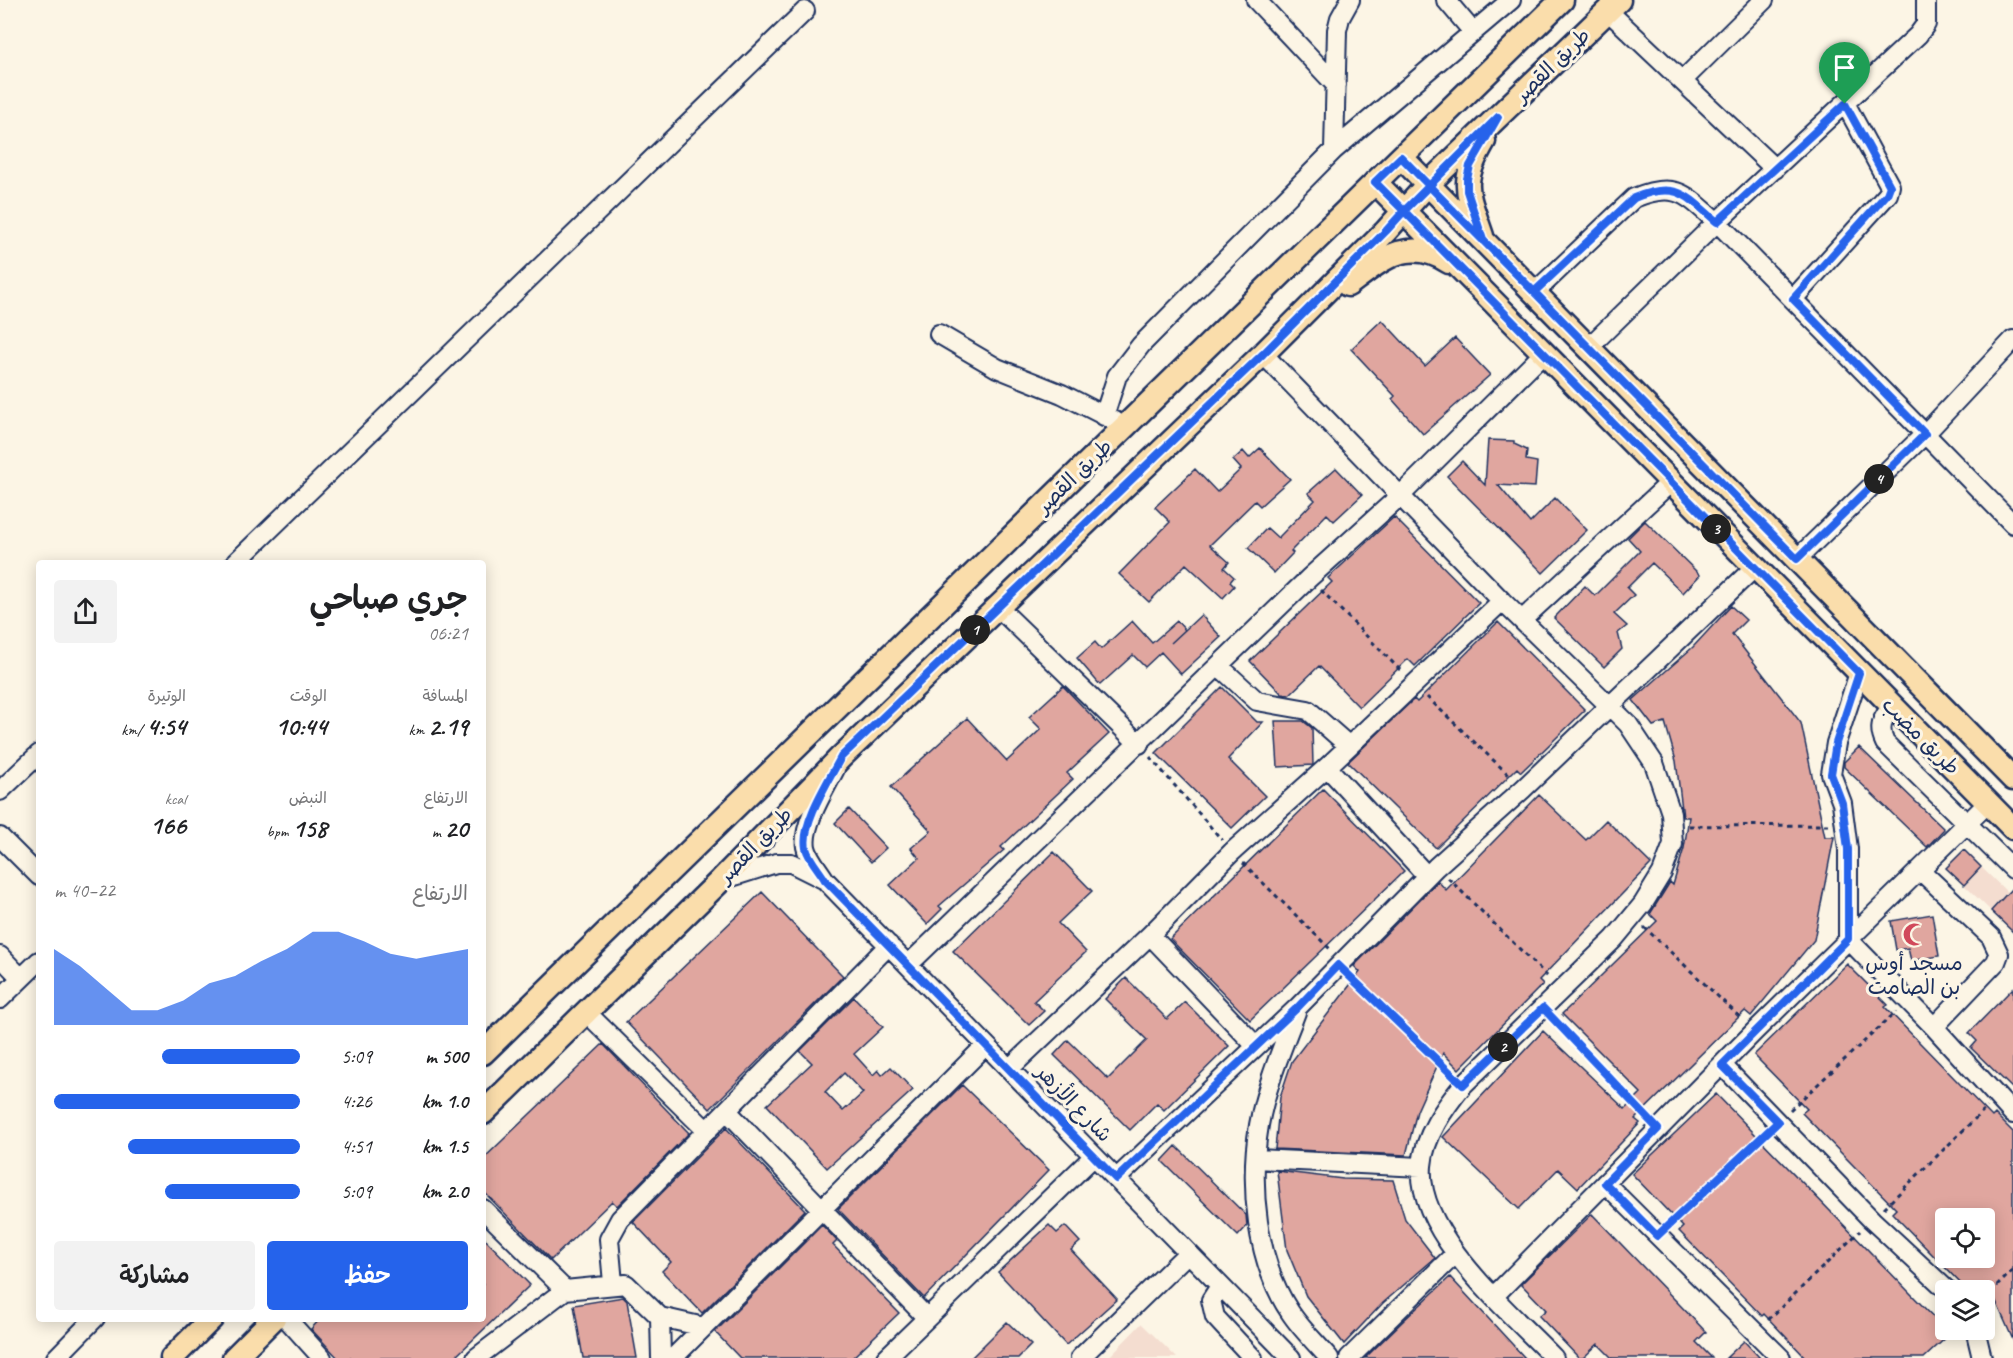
<!DOCTYPE html>
<html lang="ar">
<head>
<meta charset="utf-8">
<style>
	:root { --surface:#fff; --page:#f2f2f2; --text:#202124; --muted:#757577; --accent:#2563eb }
	body { margin:0; font-family:Caveat,"Playpen Sans Arabic",sans-serif; background:var(--page); color:var(--text); direction:rtl; height:100vh; display:flex; flex-direction:column; font-size:22px; white-space:nowrap }
	* { box-sizing:border-box; margin:0 }
	p { font-size:20px; color:var(--muted) }
	.icon { flex:none; width:33px; height:33px; fill:none; stroke:currentColor; stroke-width:2; stroke-linecap:round; stroke-linejoin:round }
	.map { position:relative; flex:1; overflow:hidden; direction:ltr }
	.side { position:absolute; left:36px; top:560px; width:450px; height:762px; display:flex; flex-direction:column; background:var(--surface); border-radius:6px; box-shadow:0 3px 15px #0003; direction:rtl }
	.side>* { flex:none }
	.tools { position:absolute; left:1935px; top:1208px; display:grid; gap:12px }
	.tools a { display:grid; place-items:center; width:60px; height:60px; border-radius:6px; background:var(--surface); box-shadow:0 3px 15px #0003; font-size:30px }
	.pin { position:absolute; display:grid; place-items:center; width:51px; height:51px; color:#fff; margin:-62px -26px; border-radius:50% 50% 50% 0; rotate:-45deg; box-shadow:0 0 6px #0007 }
	.pin .icon { rotate:45deg }
	.km { position:absolute; width:30px; height:30px; margin:-15px; border-radius:50%; background:#222; color:#fff; font-size:16px; line-height:30px; text-align:center }
	.round { display:grid; place-items:center; flex:none; width:63px; height:63px; border-radius:6px; background:var(--page) }
	.summary { display:flex; align-items:center; justify-content:space-between; height:102px; padding:0 18px }
	h1 { font-size:33px; font-weight:600; line-height:45px }
	.metrics { display:grid; grid-template-columns:repeat(3,1fr); gap:9px; height:102px; padding:6px 18px }
	.metrics div { display:grid; align-content:center }
	.metrics b { font-size:26px; font-weight:600 }
	.metrics small { font-size:16px; font-weight:400 }
	.metrics p { font-size:16px }
	.chart { height:168px; padding:12px 18px }
	.chart p { display:flex; justify-content:space-between }
	.chart svg { width:100%; height:108px; margin-top:6px; fill:var(--accent); opacity:.7 }
	.action { display:flex; gap:12px; margin-top:auto; padding:12px 18px }
	.action a { flex:1; height:69px; border-radius:6px; background:var(--accent); color:#fff; font-size:24px; font-weight:600; line-height:69px; text-align:center }
	.action a+a { background:var(--page); color:var(--text) }
	ul { padding:0 18px; list-style:none; font-size:20px }
	li { display:grid; grid-template-columns:96px 72px 1fr; align-items:center; height:45px }
	li i { height:15px; border-radius:8px; background:var(--accent) }
	.map>svg:first-child { display:block }
	.built { fill:#f4ddd0 }
	.building { fill:#e0a69f; stroke:#1b2f5e; stroke-width:1.5; fill-rule:evenodd }
	.lines { fill:none; stroke-linecap:round; stroke-linejoin:round }
	.minor-casing { stroke:#1b2f5e; stroke-width:22 }
	.major-casing { stroke:#1b2f5e; stroke-width:27 }
	.path { stroke:#1b2f5e; stroke-width:3; stroke-dasharray:4.5 4.5; stroke-linecap:butt }
	.minor { stroke:#fcf5e5; stroke-width:18 }
	.major { stroke:#faddab; stroke-width:22 }
	.route-casing { stroke:#fff; stroke-width:12 }
	.route { stroke:#2563eb; stroke-width:8 }
	.labels { text-anchor:middle; stroke-width:6; stroke-linejoin:round; paint-order:stroke }
	.street-label { font-size:21px; fill:#1b2f5e; stroke:#fcf5e5 }
	.poi-label { font-size:21px; fill:#1b2f5e; stroke:#fcf5e5 }
</style>
</head>
<body>
<div class="map">
<svg width="2013" height="1358" viewBox="0 0 2013 1358">
	<rect width="100%" height="100%" fill="#fcf5e5"/>
	<filter id="ink" filterUnits="userSpaceOnUse"><feTurbulence type="fractalNoise" baseFrequency=".0167" numOctaves="2"/><feDisplacementMap in="SourceGraphic" scale="12" xChannelSelector="R" yChannelSelector="G"/><feConvolveMatrix kernelMatrix="1 2 1 2 8 2 1 2 1" color-interpolation-filters="sRGB"/></filter>
	<g filter="url(#ink)">
		<path class="built" d="M1981,867L2008,893L1991,911L1964,885Z
			M1142,1323V1324L1177,1358H1108Z"/>
		<path class="building" d="M1382,320L1425,366L1455,338L1490,375L1423,434L1392,399L1395,396L1351,349Z
			M1488,440L1514,441V444L1527,450L1526,460L1537,462L1535,487L1498,485L1530,523L1555,498L1587,530L1543,573L1447,476L1462,461L1485,485Z
			M1260,448L1290,479L1260,506L1255,501L1210,545L1229,562L1224,568L1234,577L1230,582L1234,586L1223,598L1186,564L1149,602L1119,574L1170,522L1155,507L1195,469L1217,492L1241,469L1233,460L1243,451L1249,458Z
			M1336,468L1362,495L1334,521L1327,514L1291,551L1293,553L1274,573L1248,548L1267,528L1278,538L1315,500L1308,493Z
			M1394,517L1479,603L1415,666L1408,659L1359,707L1319,666L1289,695L1282,694L1250,661L1332,582L1328,578Z
			M1645,521L1700,575L1683,593L1652,563L1627,588L1634,595L1614,614L1627,626L1618,633L1622,649L1604,667L1554,618L1585,586L1595,596L1640,551L1628,538Z
			M1731,606L1746,620L1732,634L1801,723L1825,837H1834L1814,940L1751,1016L1745,1011L1635,1119L1640,1123L1578,1188L1558,1169L1519,1209L1443,1137L1543,1031L1625,1109L1641,1093L1562,1014L1657,921L1650,914L1670,882L1673,885L1684,848L1689,817H1683L1676,761L1665,722L1653,726L1633,700L1693,647Z
			M1201,615L1221,637L1181,674L1161,652L1145,667L1133,655L1100,685L1077,658L1095,642L1101,649L1132,621L1152,643L1177,621L1185,630L1171,643Z
			M1498,622L1585,710L1521,772L1517,768L1436,848L1348,762L1414,699L1417,702Z
			M1063,686L1109,734L1067,773L1073,779L1001,847L1004,850L939,906L942,909L927,924L890,885L919,858L911,848L931,831L891,787L967,718L1007,761L1041,729L1029,717Z
			M1222,687L1257,722H1263L1228,759L1265,796L1232,828L1156,753Z
			M1275,721H1303L1312,728L1313,765L1278,767Z
			M1859,747L1944,829L1927,847L1844,767V762Z
			M1323,789L1404,871L1250,1020L1170,939Z
			M1539,795L1586,840L1606,820L1651,864L1539,980L1543,984L1459,1069L1443,1053L1417,1111L1406,1155L1275,1149L1280,1097L1292,1061L1360,972L1354,966L1438,881L1446,890Z
			M849,809L886,848L871,862L835,823Z
			M1964,850L1981,867L1964,885L1946,868Z
			M1054,852L1092,891L1058,923L1086,952L1034,1001L1044,1011L1029,1025L953,951Z
			M2013,887V932L1991,911Z
			M762,892L843,976L710,1109L626,1022Z
			M1932,914L1939,956L1911,961L1908,948L1896,950L1891,921Z
			M1847,964L1888,1005L1885,1007L1992,1117L1995,1114L2013,1132V1340L1991,1290H1967L1892,1213L1896,1209L1802,1113L1807,1109L1754,1055ZM1946,1218H1984V1257H1946Z
			M1126,978L1167,1019L1185,1002L1229,1046L1164,1110L1157,1103L1130,1130L1054,1055L1068,1040L1108,1079L1147,1040L1105,999Z
			M2013,988V1089L1971,1048L1977,1041L1969,1033Z
			M854,997L883,1027L854,1054L873,1075L878,1070L882,1075L891,1067L913,1090L827,1168L767,1105L812,1063L800,1051ZM844,1073L863,1093L843,1111L825,1092Z
			M603,1044L689,1133L617,1206L612,1201L551,1260L483,1191V1159Z
			M962,1085L1049,1170L924,1298L838,1209Z
			M1716,1094L1950,1334L1924,1358H1806L1764,1314L1762,1316L1679,1231L1683,1227L1632,1174Z
			M726,1128L805,1210L702,1313L662,1271L671,1262L633,1222Z
			M1176,1146L1246,1215L1247,1226L1238,1236L1162,1161Z
			M1277,1171L1343,1179L1393,1180L1405,1219L1435,1258L1383,1303L1344,1344L1306,1296L1287,1250Z
			M1592,1214L1706,1332L1696,1342L1712,1358H1612L1598,1344L1583,1358H1579L1539,1316L1546,1310L1521,1284Z
			M822,1225L837,1241L833,1245L899,1313L852,1358H740L715,1332Z
			M1049,1225L1057,1233L1065,1226L1080,1242L1071,1250L1117,1299L1066,1345L998,1272Z
			M483,1237L530,1285L454,1358H338L311,1329L321,1318H483Z
			M1450,1277L1525,1358H1365L1404,1320Z
			M623,1297L627,1301L637,1358H583L574,1305Z
			M1007,1322L1031,1345L1018,1358H971Z
			M1744,1341L1760,1358H1726Z"/>
		<g class="lines">
			<defs>
				<path id="minor" d="M1256,0L1336,85
					M1446,0L1473,32
					M1608,11L1775,169
					M1682,81L1764,0
					M1334,150L1337,30L1340,18L1350,0
					M1535,292L1634,198C1677,180 1687,196 1717,222L1918,35L1926,24V0
					M1793,299L1888,194L1890,186L1845,103
					M939,334L997,368L1062,394L1115,421
					M1589,347L1717,222L1925,434L2013,340
					M1263,354L1502,601L1628,724L1654,763L1671,813L1673,844L1662,873L1643,904L1614,939L1463,1085C1445,1107 1424,1136 1422,1166C1416,1234 1511,1313 1554,1358
					M1104,416L1117,376L1141,345L1334,150L1511,0
					M1797,559L1925,434L2013,524
					M236,562L805,11
					M999,608L1139,744
					M1522,620L1671,482
					M1220,667L1257,701L1308,710L1349,746
					M1859,673L1836,743L1831,774L1842,803L1848,849V939L1934,1027L2013,1114
					M1893,707C1881,717 1878,729 1885,743L2013,869
					M1327,767L1427,876
					M835,769C825,789 802,825 806,847C808,858 820,871 825,880L1291,1358
					M0,791L39,754
					M0,837L39,876
					M1921,871L1991,937L1999,954L1996,962L1934,1027
					M722,880L776,863H791L825,880
					M1150,935L1256,1046
					M0,956L21,978
					M908,965L1309,578L1401,495L1544,353
					M0,999L39,961
					M586,1012L707,1131
					M1296,1012C1282,1049 1266,1086 1259,1125C1249,1185 1256,1261 1290,1312C1301,1329 1316,1343 1329,1358
					M1722,1065L1872,1220L1947,1290
					M1009,1069L1150,935L1232,852L1327,767L1502,601
					M727,1111L927,1318
					M1256,1159L1421,1167
					M1116,1179L1298,1007L1436,867L1523,789L1754,568
					M1605,1183L1781,1358
					M483,1209L565,1290
					M613,1283L609,1239L620,1219L889,945
					M1220,1286L1211,1300L1215,1317L1253,1358
					M1494,1296L1755,1031L1988,803
					M660,1317L704,1327
					M286,1318L322,1358
					M1975,1329L1982,1358
					M56,1358L95,1318
					M476,1358L565,1290L626,1284L660,1317L661,1358
					M673,1358L986,1045
					M886,1358L1094,1156
					M1080,1358L1188,1253
					M1349,1358L1455,1254"/>
				<path id="major" d="M1401,157L2013,779
					M1375,182L2013,828
					M1482,236C1467,191 1459,184 1484,141
					M1348,285C1381,260 1408,235 1449,262
					M483,1053L1562,0
					M483,1113L721,880L841,757L1263,354L1386,231L1428,184L1619,0
					M172,1358L212,1318
					M234,1358L274,1318"/>
			</defs>
			<use href="#minor" class="minor-casing"/>
			<use href="#major" class="major-casing"/>
			<path class="path" d="M1321,590L1403,673
				M1427,697L1511,777
				M1150,757L1222,840
				M1689,826L1829,825
				M1243,863L1332,951
				M1448,878L1550,979
				M1644,927L1742,1019
				M1350,976L1451,1073
				M1555,1020L1647,1118
				M1790,1110L1896,1012
				M1884,1208L1987,1107
				M1671,1223L1766,1133
				M1984,1299L2013,1270
				M1768,1320L1860,1231"/>
			<use href="#minor" class="minor"/>
			<use href="#major" class="major"/>
		</g>
	</g>
	<g class="lines" filter="url(#ink)">
		<defs>
			<path id="route" d="M1845,104L1717,222C1687,196 1677,180 1634,198L1534,292L1440,197L1401,157L1375,182L1404,211L1386,231L1263,354L841,757C830,779 801,822 806,848C808,858 820,871 825,880L1116,1179L1298,1007L1338,965L1463,1085L1543,1008L1658,1129L1605,1183L1657,1236L1778,1122L1722,1065L1848,939V849L1842,803L1831,774L1836,743L1859,673L1404,211L1498,117L1470,166L1467,179V191L1483,240L1797,559L1925,434L1793,299L1887,194L1890,186L1845,104"/>
		</defs>
		<use href="#route" class="route-casing"/>
		<use href="#route" class="route"/>
	</g>
	<defs>
		<symbol id="mosque-bare" viewBox="-9 -9 18 18"><path d="M3.5-4.9A6 6 0 1 0 3.5 4.9A5 5 0 1 1 3.5-4.9Z" fill="#d1495b" stroke="#fcf5e5" stroke-width="2.5" paint-order="stroke"/></symbol>
	</defs>
	<g fill-rule="evenodd">
		<use href="#mosque-bare" x="1898" y="918" width="33" height="33"/>
	</g>
	<g class="labels">
		<g class="street-label">
			<text transform="translate(1552 65) rotate(-44)" y="7">طريق القصر</text>
			<text transform="translate(1074 476) rotate(-44)" y="7">طريق القصر</text>
			<text transform="translate(1921 736) rotate(45)" y="7">طريق مضب</text>
			<text transform="translate(755 845) rotate(-46)" y="7">طريق القصر</text>
			<text transform="translate(1074 1103) rotate(46)" y="7">شارع الأزهر</text>
		</g>
		<g class="poi-label">
			<text x="1914" y="970">مسجد أوس<tspan x="1914" dy="24">بن الصامت</tspan></text>
		</g>
	</g>
</svg>
<div class="tools">
<a><svg class="icon" aria-label="locate" viewBox="0 0 24 24"><circle cx="12" cy="12" r="6"/><path d="M12 2v4M12 18v4M2 12h4M18 12h4"/></svg></a>
<a><svg class="icon" aria-label="layers" viewBox="0 0 24 24"><path d="M12 4l9 5-9 5-9-5zM3 14l9 5 9-5"/></svg></a>
</div>
<div class="pin" style="left:1845px;top:104px;background:#1e9e55"><svg class="icon" aria-label="arrive" viewBox="0 0 24 24"><path d="M6 21V4h12l-3 4 3 4H6"/></svg></div>
<b class="km" style="left:975px;top:630px">1</b>
<b class="km" style="left:1503px;top:1047px">2</b>
<b class="km" style="left:1716px;top:529px">3</b>
<b class="km" style="left:1879px;top:479px">4</b>
<section class="side">
<div class="summary"><div><h1>جري صباحي</h1><p>06:21</p></div><a class="round"><svg class="icon" aria-label="share" viewBox="0 0 24 24"><path d="M12 15V3M7 8l5-5 5 5M5 13v7h14v-7"/></svg></a></div>
<div class="metrics">
<div><p>المسافة</p><b>2.19<small> km</small></b></div>
<div><p>الوقت</p><b>10:44</b></div>
<div><p>الوتيرة</p><b>4:54<small> /km</small></b></div>
</div>
<div class="metrics">
<div><p>الارتفاع</p><b>20<small> m</small></b></div>
<div><p>النبض</p><b>158<small> bpm</small></b></div>
<div><p>kcal</p><b>166</b></div>
</div>
<div class="chart"><p><span>الارتفاع</span>22–40 m</p>
<svg viewBox="0 0 160 44" preserveAspectRatio="none"><path d="M0 44V13L10 20L20 29L30 38L40 38L50 34L60 27L70 24L80 18L90 13L100 6L110 6L120 10L130 15L140 17L150 15L160 13V44z"/></svg>
</div>
<ul>
<li><b>500 m</b>5:09<i style="width:56%"></i></li>
<li><b>1.0 km</b>4:26<i style="width:100%"></i></li>
<li><b>1.5 km</b>4:51<i style="width:70%"></i></li>
<li><b>2.0 km</b>5:09<i style="width:55%"></i></li>
</ul>
<div class="action"><a>حفظ</a><a>مشاركة</a></div>
</section>
</div>
</body>
</html>
